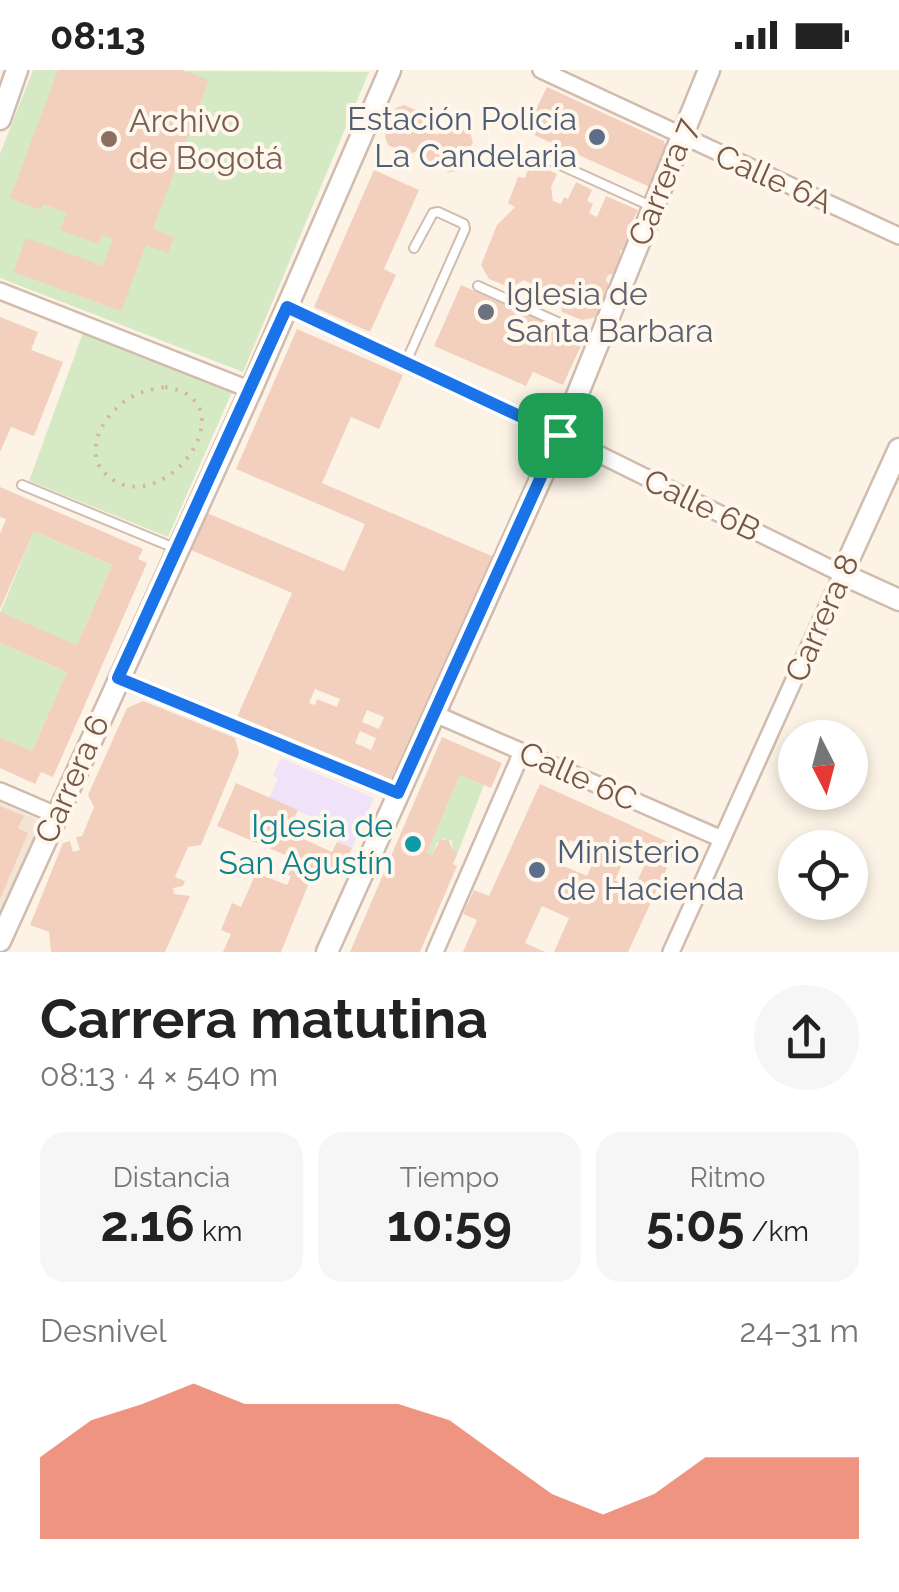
<!DOCTYPE html>
<html lang="es">
<head>
<meta charset="utf-8">
<style>
	:root { --surface:#fff; --page:#f6f6f6; --text:#222; --muted:#767676; --accent:#e7684b }
	body { margin:0; font-family:Raleway,sans-serif; background:var(--page); color:var(--text); height:100vh; display:flex; flex-direction:column; font-size:38px; white-space:nowrap }
	* { box-sizing:border-box; margin:0 }
	p { font-size:32px; color:var(--muted) }
	.icon { flex:none; width:55px; height:55px; fill:none; stroke:currentColor; stroke-width:2; stroke-linecap:round; stroke-linejoin:round }
	.map { position:relative; height:882px; overflow:hidden }
	.details { display:flex; flex-direction:column; background:var(--surface); flex:1 }
	.details>* { flex:none }
	.needle { width:65px; rotate:174deg }
	.fabs { position:absolute; left:778px; top:650px; display:grid; gap:20px }
	.fabs a { display:grid; place-items:center; width:90px; height:90px; border-radius:50%; background:var(--surface); box-shadow:0 5px 15px #0003; font-size:50px }
	.pin { position:absolute; display:grid; place-items:center; width:85px; height:85px; color:#fff; margin:-42px; border-radius:20px; box-shadow:0 5px 15px #0006 }
	.round { display:grid; place-items:center; flex:none; width:105px; height:105px; border-radius:52px; background:var(--page) }
	.headline { display:flex; align-items:center; justify-content:space-between; height:170px; padding:0 40px }
	h1 { font-size:55px; font-weight:700; line-height:75px }
	.metrics { display:grid; grid-template-columns:repeat(3,1fr); gap:15px; height:170px; padding:10px 40px }
	.metrics div { display:grid; align-content:center; border-radius:25px; background:var(--page); text-align:center }
	.metrics b { font-size:50px; font-weight:700 }
	.metrics small { font-size:28px; font-weight:400 }
	.metrics p { font-size:28px }
	.chart { height:280px; padding:20px 40px }
	.chart p { display:flex; justify-content:space-between }
	.chart svg { width:100%; height:180px; margin-top:10px; fill:var(--accent); opacity:.7 }
	.status { display:flex; justify-content:space-between; align-items:center; height:70px; padding:0 50px; background:var(--surface); direction:ltr }
	.status svg { height:28px; fill:currentColor }
	.map>svg:first-child { display:block }
	.residential { fill:#f4e4d4 }
	.education { fill:#f0e2f9 }
	.green { fill:#d5eac4 }
	.building { fill:#f2d0bd; fill-rule:evenodd }
	.lines { fill:none; stroke-linecap:round; stroke-linejoin:round }
	.service-casing { stroke:#d0bcae; stroke-width:12 }
	.minor-casing { stroke:#d0bcae; stroke-width:20 }
	.tertiary-casing { stroke:#d0bcae; stroke-width:25 }
	.path { stroke:#d7b4a0; stroke-width:4; stroke-dasharray:2.5 8; stroke-linecap:butt }
	.service { stroke:#fff; stroke-width:8 }
	.minor { stroke:#fff; stroke-width:15 }
	.tertiary { stroke:#fff; stroke-width:20 }
	.route-casing { stroke:#fff; stroke-width:20 }
	.route { stroke:#1a73e8; stroke-width:12 }
	.service-dot { fill:#5c6f8a; stroke:#fff7ec; stroke-width:4 }
	.education-dot { fill:#8d6e63; stroke:#fff7ec; stroke-width:4 }
	.worship-dot { fill:#6b7280; stroke:#fff7ec; stroke-width:4 }
	.culture-dot { fill:#0f9aa8; stroke:#fff7ec; stroke-width:4 }
	.labels { text-anchor:middle; stroke-width:8; stroke-linejoin:round; paint-order:stroke }
	.service-label { font-size:32px; fill:#4e5e75; stroke:#fff7ec; text-anchor:end }
	.education-label { font-size:32px; fill:#785e54; stroke:#fff7ec; text-anchor:start }
	.street-label { font-size:32px; fill:#76584a; stroke:#fff7ec }
	.worship-label { font-size:32px; fill:#5b616d; stroke:#fff7ec; text-anchor:start }
	.culture-label { font-size:32px; fill:#0d838f; stroke:#fff7ec; text-anchor:end }
</style>
</head>
<body>
<div class="status"><b>08:13</b><svg viewBox="0 0 49 12"><path d="M0 12V9h3v3zM5 12V6h3v6zM10 12V3h3v9zM15 12V0h3v12zM26 1h20v11H26zM47 4h2v5h-2z"/></svg></div>
<div class="map">
<svg width="899" height="882" viewBox="0 0 899 882">
	<rect width="100%" height="100%" fill="#fcf3e6"/>
	<path class="residential" d="M0,733L42,751L0,847Z"/>
	<path class="education" d="M281,688L374,728L352,778L322,765L326,753L269,728L278,708L273,705Z"/>
	<path class="green" d="M33,0L369,2L243,302L0,208V84Z
		M83,263L233,320L168,467L29,411Z
		M34,461L112,495L77,575L0,543Z
		M0,573L67,602L32,681L0,667Z
		M460,705L484,715L458,782L453,780L452,771L444,768L437,773L432,785L427,783Z"/>
	<path class="building" d="M58,0H182L209,10L153,159L174,167L168,183L146,175L121,241L13,202L26,168L103,196L113,169L102,165L98,174L60,160L67,143L43,134L41,140L10,128Z
		M547,17L664,71L667,81L652,118L534,65L543,45L535,42Z
		M404,35L428,45L430,52L427,60L438,65L442,57L450,54L470,63L473,72L460,101L449,102L427,93L425,85L429,78L421,74L417,81L409,85L388,75L385,66L396,38Z
		M531,92L557,104L551,117L553,131L561,134L564,127L568,129L576,112L592,120L587,131L593,134L589,143L597,147L606,126L638,140L631,154L637,158L627,183L620,180L621,193L617,203L608,205L606,210L610,217L598,247L582,250L562,242L560,227L547,220L546,230L532,235L525,227V222L532,214L524,210L511,218L489,209L481,195L497,155L515,137L508,133L518,107L525,108Z
		M374,100L419,120L384,199L396,205L370,262L314,237Z
		M461,215L584,269L563,315L533,302L526,316L434,276Z
		M0,247L38,262L31,280L63,292L34,366L11,357L0,382Z
		M297,259L403,305L379,359L351,347L322,413L494,487L394,715L237,647L292,523L191,480L207,443L344,501L365,454L236,399ZM315,619L340,629L337,637L317,629L315,635L309,633ZM367,640L384,647L379,659L362,652ZM360,661L376,668L371,680L355,673Z
		M0,417L143,479L138,489L147,493L53,707L41,702L35,714L0,698V667L32,681L67,602L0,573V542L77,575L112,495L34,461L0,539V464L6,449L0,447Z
		M143,631L235,668L239,683L201,775L188,777L175,807L185,811L183,816L173,818L174,824L190,826L165,882H51L49,862L30,855L63,773L70,771L73,782L80,780L76,767L82,766L94,737L88,725L127,638Z
		M442,667L502,693L491,718L460,705L427,783L432,785L440,770L448,769L453,780L458,782L453,794L457,796L420,882H350Z
		M236,713L298,740L288,762L332,782L337,772L352,778L338,808L315,798L281,882H223L231,864L221,860L232,833L241,837L256,803L287,815L291,806L283,803L289,789L311,796L217,756Z
		M540,714L677,776L628,882H554L569,848L542,836L525,873L545,882H463L477,850L463,844L474,820L489,826ZM570,770L597,782L587,806L559,794ZM627,783L646,792L634,818L615,810Z
		M0,736L24,746L18,758L28,763L0,829Z"/>
	<g class="lines">
		<defs>
			<path id="service" d="M543,87L653,137
				M478,216L595,269
				M406,292L465,159L464,154L438,142L433,143L414,178
				M22,415L177,479"/>
			<path id="minor" d="M541,0L899,166
				M0,221L251,320
				M287,237L560,365L842,504L671,882
				M118,608L398,723
				M433,643L722,769
				M0,721L56,745
				M435,882L522,682"/>
			<path id="tertiary" d="M0,49L17,0
				M899,379L842,504L899,530
				M0,871L251,320L390,0
				M327,882L565,355L709,0"/>
		</defs>
		<use href="#service" class="service-casing"/>
		<use href="#minor" class="minor-casing"/>
		<use href="#tertiary" class="tertiary-casing"/>
		<path class="path" d="M165,317C249,329 171,443 115,411C78,390 100,347 128,329C139,322 152,319 165,317Z"/>
		<use href="#service" class="service"/>
		<use href="#minor" class="minor"/>
		<use href="#tertiary" class="tertiary"/>
	</g>
	<g class="lines">
		<defs>
			<path id="route" d="M287,237L560,365L398,723L118,608Z"/>
		</defs>
		<use href="#route" class="route-casing"/>
		<use href="#route" class="route"/>
	</g>
	<g class="service-dot">
		<circle cx="597" cy="67" r="10"/>
		<circle cx="537" cy="800" r="10"/>
	</g>
	<circle class="education-dot" cx="109" cy="69" r="10"/>
	<circle class="worship-dot" cx="486" cy="242" r="10"/>
	<circle class="culture-dot" cx="413" cy="774" r="10"/>
	<g class="labels">
		<g class="service-label">
			<text x="577" y="60">Estación Policía<tspan x="577" dy="37">La Candelaria</tspan></text>
			<text x="557" y="793" text-anchor="start">Ministerio<tspan x="557" dy="37">de Hacienda</tspan></text>
		</g>
		<g class="education-label">
			<text x="129" y="62">Archivo<tspan x="129" dy="37">de Bogotá</tspan></text>
		</g>
		<g class="street-label">
			<text transform="translate(774 109) rotate(24)" y="11">Calle 6A</text>
			<text transform="translate(663 112) rotate(-68)" y="11">Carrera 7</text>
			<text transform="translate(702 435) rotate(26)" y="11">Calle 6B</text>
			<text transform="translate(822 548) rotate(-66)" y="11">Carrera 8</text>
			<text transform="translate(578 706) rotate(24)" y="11">Calle 6C</text>
			<text transform="translate(72 709) rotate(-66)" y="11">Carrera 6</text>
		</g>
		<g class="worship-label">
			<text x="506" y="235">Iglesia de<tspan x="506" dy="37">Santa Barbara</tspan></text>
		</g>
		<g class="culture-label">
			<text x="393" y="767">Iglesia de<tspan x="393" dy="37">San Agustín</tspan></text>
		</g>
	</g>
</svg>
<div class="fabs">
<a><svg class="needle" viewBox="-14 -14 28 28"><path d="M0-13l5 13h-10z" fill="#e53935"/><path d="M0 13l5-13h-10z" fill="#767676"/></svg></a>
<a><svg class="icon" aria-label="locate" viewBox="0 0 24 24"><circle cx="12" cy="12" r="6"/><path d="M12 2v4M12 18v4M2 12h4M18 12h4"/></svg></a>
</div>
<div class="pin" style="left:560px;top:365px;background:#1e9e55"><svg class="icon" aria-label="arrive" viewBox="0 0 24 24"><path d="M6 21V4h12l-3 4 3 4H6"/></svg></div>
</div>
<section class="details">
<div class="headline"><div><h1>Carrera matutina</h1><p>08:13 · 4 × 540 m</p></div><a class="round"><svg class="icon" aria-label="share" viewBox="0 0 24 24"><path d="M12 15V3M7 8l5-5 5 5M5 13v7h14v-7"/></svg></a></div>
<div class="metrics">
<div><p>Distancia</p><b>2.16<small> km</small></b></div>
<div><p>Tiempo</p><b>10:59</b></div>
<div><p>Ritmo</p><b>5:05<small> /km</small></b></div>
</div>
<div class="chart"><p><span>Desnivel</span>24–31 m</p>
<svg viewBox="0 0 160 44" preserveAspectRatio="none"><path d="M0 44V24L10 15L20 11L30 6L40 11L50 11L60 11L70 11L80 15L90 24L100 33L110 38L120 33L130 24L140 24L150 24L160 24V44z"/></svg>
</div>
</section>
</body>
</html>
